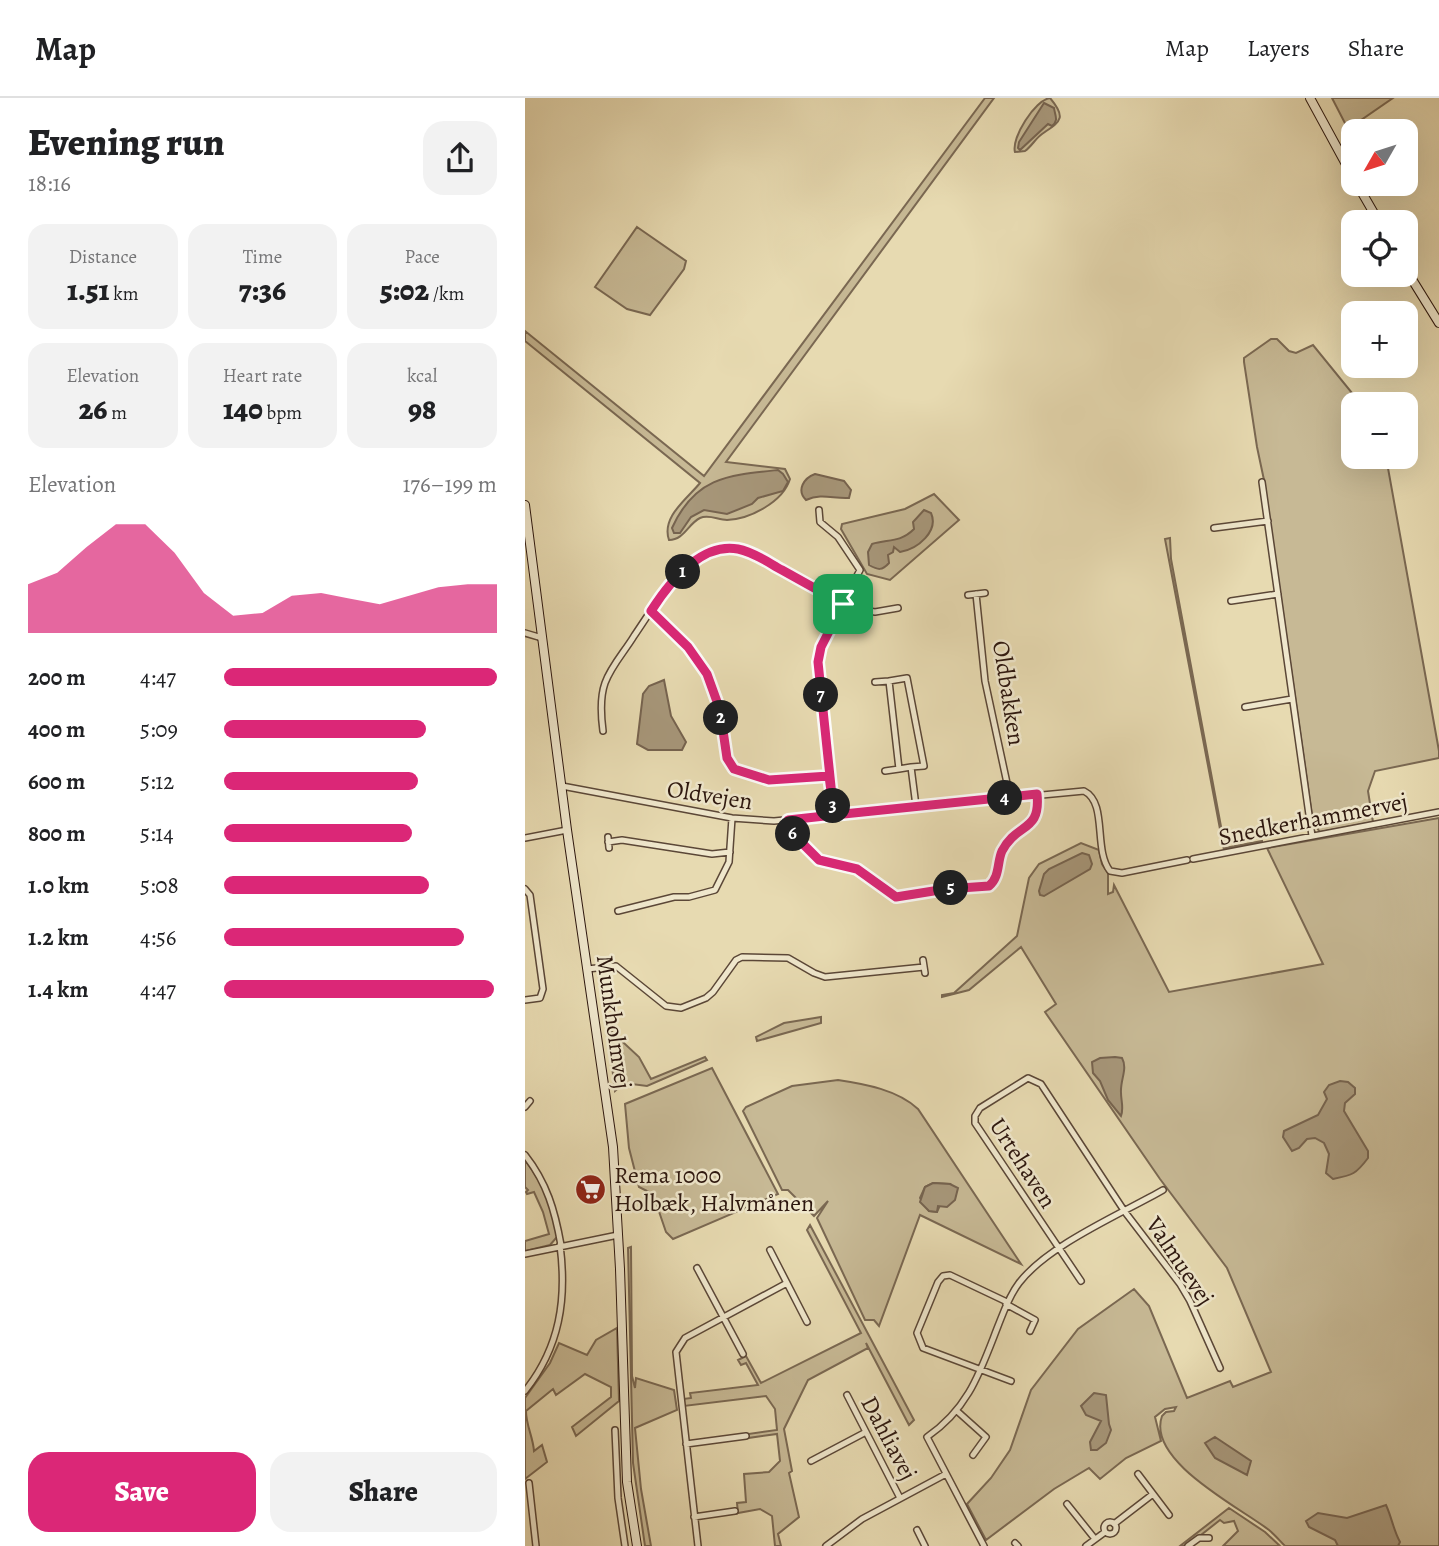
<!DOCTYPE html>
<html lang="en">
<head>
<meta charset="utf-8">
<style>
	:root { --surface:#fff; --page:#f2f2f2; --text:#202124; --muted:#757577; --line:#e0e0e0; --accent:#db2777 }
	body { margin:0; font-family:Alegreya,serif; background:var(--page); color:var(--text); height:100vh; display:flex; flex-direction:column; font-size:26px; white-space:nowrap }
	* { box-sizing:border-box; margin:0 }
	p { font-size:23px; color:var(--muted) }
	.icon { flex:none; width:38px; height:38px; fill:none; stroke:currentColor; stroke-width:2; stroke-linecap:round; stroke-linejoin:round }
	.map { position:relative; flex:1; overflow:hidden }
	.details { display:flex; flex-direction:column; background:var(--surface); width:525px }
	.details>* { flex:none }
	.needle { width:46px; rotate:231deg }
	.fabs { position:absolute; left:816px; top:21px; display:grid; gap:14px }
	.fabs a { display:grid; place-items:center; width:77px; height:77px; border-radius:14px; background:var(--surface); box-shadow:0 7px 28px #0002; font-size:35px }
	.pin { position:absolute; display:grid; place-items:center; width:60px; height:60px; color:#fff; margin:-30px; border-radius:14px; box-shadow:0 4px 10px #0006 }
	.km { position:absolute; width:35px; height:35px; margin:-18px; border-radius:50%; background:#222; color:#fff; font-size:19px; line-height:35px; text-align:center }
	.round { display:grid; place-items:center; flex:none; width:74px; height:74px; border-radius:21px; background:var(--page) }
	.summary { display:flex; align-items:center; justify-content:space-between; height:119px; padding:0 28px }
	h1 { font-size:38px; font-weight:800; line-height:52px }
	.stats { display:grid; grid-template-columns:repeat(3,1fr); gap:10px; height:119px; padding:7px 28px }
	.stats div { display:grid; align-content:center; border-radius:18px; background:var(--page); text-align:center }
	.stats b { font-size:30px; font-weight:800 }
	.stats small { font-size:19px; font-weight:400 }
	.stats p { font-size:19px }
	.chart { height:196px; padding:14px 28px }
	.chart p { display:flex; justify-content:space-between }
	.chart svg { width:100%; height:126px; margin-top:7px; fill:var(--accent); opacity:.7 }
	.button { display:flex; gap:14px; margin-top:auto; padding:14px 28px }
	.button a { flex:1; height:80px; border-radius:21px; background:var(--accent); color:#fff; font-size:28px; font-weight:800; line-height:80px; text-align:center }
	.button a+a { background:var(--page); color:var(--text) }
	ul { padding:0 28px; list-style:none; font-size:23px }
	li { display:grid; grid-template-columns:112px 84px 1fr; align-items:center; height:52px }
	li i { height:18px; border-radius:9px; background:var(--accent) }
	header { display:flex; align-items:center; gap:42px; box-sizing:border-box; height:98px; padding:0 35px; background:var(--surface); border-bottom:2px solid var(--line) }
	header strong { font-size:33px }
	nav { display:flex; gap:38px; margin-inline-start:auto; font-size:24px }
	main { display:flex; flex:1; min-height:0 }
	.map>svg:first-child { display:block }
	.green { fill:#c7b995; stroke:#7a6852; stroke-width:2; fill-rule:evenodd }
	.water { fill:#a7977a; stroke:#76634f; stroke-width:2 }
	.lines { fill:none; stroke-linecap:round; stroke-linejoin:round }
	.street-casing { stroke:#5b4737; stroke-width:8 }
	.secondary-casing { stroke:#2c160e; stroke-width:10 }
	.street { stroke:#efe7cc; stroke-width:5 }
	.secondary { stroke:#efe7cc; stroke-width:8 }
	.route-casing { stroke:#fff; stroke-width:14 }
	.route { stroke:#db2777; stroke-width:9 }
	.labels { text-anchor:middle; stroke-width:5; stroke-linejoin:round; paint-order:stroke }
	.street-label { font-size:24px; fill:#2c160e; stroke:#efe7cc }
	.poi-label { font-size:24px; fill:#2c160e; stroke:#efe7cc; text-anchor:start }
</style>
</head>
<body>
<header>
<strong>Map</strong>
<nav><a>Map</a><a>Layers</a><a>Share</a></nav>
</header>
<main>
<section class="details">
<div class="summary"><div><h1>Evening run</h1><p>18:16</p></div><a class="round"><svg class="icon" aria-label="share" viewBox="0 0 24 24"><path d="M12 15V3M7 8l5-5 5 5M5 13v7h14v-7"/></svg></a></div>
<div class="stats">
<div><p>Distance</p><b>1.51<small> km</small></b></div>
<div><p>Time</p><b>7:36</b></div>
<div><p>Pace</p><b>5:02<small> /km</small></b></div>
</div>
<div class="stats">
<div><p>Elevation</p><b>26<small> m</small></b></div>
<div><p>Heart rate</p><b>140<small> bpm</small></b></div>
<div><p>kcal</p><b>98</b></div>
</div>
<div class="chart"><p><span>Elevation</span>176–199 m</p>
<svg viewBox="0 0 160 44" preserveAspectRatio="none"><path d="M0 44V27L10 23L20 14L30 6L40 6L50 16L60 30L70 38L80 37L90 31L100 30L110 32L120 34L130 31L140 28L150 27L160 27V44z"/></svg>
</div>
<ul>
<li><b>200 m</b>4:47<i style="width:100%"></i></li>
<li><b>400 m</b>5:09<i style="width:74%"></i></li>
<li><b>600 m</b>5:12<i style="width:71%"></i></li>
<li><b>800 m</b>5:14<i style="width:69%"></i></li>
<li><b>1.0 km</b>5:08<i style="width:75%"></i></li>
<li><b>1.2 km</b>4:56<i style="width:88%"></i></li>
<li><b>1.4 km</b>4:47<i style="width:99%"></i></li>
</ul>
<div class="button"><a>Save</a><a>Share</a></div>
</section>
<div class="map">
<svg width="914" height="1448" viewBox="0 0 914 1448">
	<rect width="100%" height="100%" fill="#e7dab1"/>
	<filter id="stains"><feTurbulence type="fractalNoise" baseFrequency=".00286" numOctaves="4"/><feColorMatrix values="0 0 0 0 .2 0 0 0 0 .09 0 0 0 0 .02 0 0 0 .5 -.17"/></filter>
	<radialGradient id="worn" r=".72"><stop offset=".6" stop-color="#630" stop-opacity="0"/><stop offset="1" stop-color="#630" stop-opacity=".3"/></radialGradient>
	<path class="green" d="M460,0H469L201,364L260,371L265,381C258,404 225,421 202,422C193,422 184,416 175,420C163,426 159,442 144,442C136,419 162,401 175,385L0,243V233L179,378Z
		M525,0C543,21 534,24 517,36C510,41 507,48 500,53L490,54C486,40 510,2 525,0Z
		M807,0H868L823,31Z
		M112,129L161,163L159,171L125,217L102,211L70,189Z
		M746,241H752L764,253L771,255L788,247L836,306H828V359H861L914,653V660L850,673L843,693L848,724L795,734L788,725L739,382L732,349L719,264V260Z
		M409,396L434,422L365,482L342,476L316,431L317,426L380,411Z
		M645,440L646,461L700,750L737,743V745L699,752L640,441Z
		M914,720V1448H760C755,1443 750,1437 744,1432C716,1410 621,1363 637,1318L641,1314L649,1313L651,1309L640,1311L630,1319L636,1343L601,1360L575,1381L564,1370L529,1391L461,1442L442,1406L466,1380L485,1352L506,1292L553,1231L609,1191L624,1208L662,1300L705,1283L708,1289L746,1274L702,1170L635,1081L520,914L531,906L496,849L444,892L417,899V897L429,895L492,838L504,780L514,766L556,745L574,752L577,766L583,775V796L588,794L589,787L644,894L798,866L742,750Z
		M296,919V925L232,943L231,939L259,925Z
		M86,933L114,959L126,981L180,959L182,962L122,988L99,985L90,993L83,935Z
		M187,970L253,1096L148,1141L141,1134L128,1096L114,1089L104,1050L100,1006Z
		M313,982C340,986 373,992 393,1011L496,1166L395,1117L354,1228L349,1222H340L292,1120L303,1103L289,1118L263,1092H257L218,1013L221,1009L267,988ZM408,1085L425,1086L412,1114L404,1113L395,1100L400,1089Z
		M0,1062C17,1084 30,1111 32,1139L25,1147L0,1153V1143L24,1136L18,1114L9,1094L2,1096L1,1094L3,1092L0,1089Z
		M285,1127L389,1322L384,1327L341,1245L343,1250L283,1282L259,1331L267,1373L264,1375L274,1419L253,1436L256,1448H250L247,1418L235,1411L213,1415L212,1405L221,1404L219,1376L244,1374L255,1363L252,1336L223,1340V1336L252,1332L250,1311L241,1298L159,1308L158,1301L166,1300L165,1295L233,1287L221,1265L216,1267L213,1262L221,1258L236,1285L336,1235L282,1132Z
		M106,1149L107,1278L110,1290L111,1280L149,1292L152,1312L110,1330L116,1391L126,1448H120L108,1365L103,1150Z
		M92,1230L94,1303L51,1338L47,1329L86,1299V1289L60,1276L31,1297L28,1291L1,1313C1,1327 8,1339 9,1353L17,1347L22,1364L0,1381V1300L25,1265L34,1245L62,1257L71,1242Z
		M704,1410L740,1434L755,1448H698L713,1433L709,1423L699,1425L695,1422L662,1448H655Z"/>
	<path class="water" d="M519,5L529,10C530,18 534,22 527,28L523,26L495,52L493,50L494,44Z
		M253,372L258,376L263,384L258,393L233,400L227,406L202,416L179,412L166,419L155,435H149L147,430C170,379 203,377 253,372Z
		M290,376L319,383L326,392L324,400C308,401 297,395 281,402C271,392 279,380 290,376Z
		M399,412L406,415C414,433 393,451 375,454L369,449L368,454L363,457L364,465C357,473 353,472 344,467L343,454L347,446C363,441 375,445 389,431L388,424Z
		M139,582L146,618L161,644L157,652H123L112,646L118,596L124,588Z
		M557,755L564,757L567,766L565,771L519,798L515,797L514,793L519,776L524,771Z
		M590,959L597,960C603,971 595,982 596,995C596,1003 599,1010 596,1018L583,1002L575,983L568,975L567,964L575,960Z
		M815,983L823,984L830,990V996L820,1005L819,1013L843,1053V1060C831,1076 828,1077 808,1081L801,1075L804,1056L799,1045L790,1040L782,1041L774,1050L767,1053L758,1039L759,1033L793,1017L802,1001L799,994L804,987Z
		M408,1085L425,1086L433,1090L430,1102L422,1109L413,1108L412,1114L404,1113L395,1104L400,1089Z
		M569,1295L581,1297L584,1326L586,1332L581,1345L572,1352H566L565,1344L576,1323L561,1317L556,1308Z
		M690,1339L726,1363L722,1377L690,1360L680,1345Z
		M861,1407C867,1420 868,1431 875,1444L873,1448H813L810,1442L784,1429L781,1423L793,1415L822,1420Z"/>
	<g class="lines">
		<defs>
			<path id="street" d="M737,384L787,738
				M294,412L295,424L313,439L335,472L300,539L293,558L309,717
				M689,430L743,423
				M451,496L460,583L485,699
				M443,497L460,495
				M706,503L753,496
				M126,513L161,547L182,576L195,612L202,660L209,671L244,682L304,678
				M0,535L17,540
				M350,584L364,583
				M720,609L767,601
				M78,633C76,618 75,599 80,585C86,568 100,553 109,538C133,503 170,436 222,454L332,511L350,514L373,510
				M386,669L374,671L364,583L382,580L399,668L386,669L391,708
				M360,673L374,671
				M37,688L207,720L249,723L559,693C583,705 568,751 585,773L597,775L662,762
				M263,722C265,735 288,761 301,766C313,770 326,767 337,774C349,780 358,797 372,799C388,802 408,792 425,790C436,790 458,794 467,786C475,779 474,755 484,742C501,721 516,732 512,696
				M83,739L84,750
				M0,740L42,732
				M83,744L97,742L187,756L205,754
				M668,761L914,714
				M0,791L5,797L18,891L15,900L0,902
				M93,813L149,799H164L190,792L204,764L207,720
				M398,862L400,875
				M62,871L91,868L141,908L156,910L181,900L188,894L211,862L217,859L263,860L289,875L300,879L399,869
				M0,1009L5,1003
				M0,1057C22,1085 30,1113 36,1147
				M245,1152L282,1224
				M0,1156L93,1137
				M172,1170L218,1256
				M556,1183L450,1025V1018L455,1010L503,980L516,986L600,1114L655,1186L665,1203L695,1270
				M482,1204L425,1177L418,1178L413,1184L392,1235L398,1250L486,1283
				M481,1206L510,1222L505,1233
				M0,1293C35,1249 42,1201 35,1147
				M322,1297L375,1400
				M432,1313L461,1339L448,1357
				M90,1332L93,1400L100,1448
				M161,1346L221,1338
				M286,1363L341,1334
				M613,1376L644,1417
				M4,1385L11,1448
				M542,1406L570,1441
				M169,1419L210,1413
				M579 1430a6 6 0 1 1 12 0a6 6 0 1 1-12 0Z
				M589,1426L628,1396
				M392,1432L400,1448
				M490,1445L493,1448
				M173,1448L151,1254L160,1240L262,1185
				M301,1448L337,1421L421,1376
				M459,1448L402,1339C444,1310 455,1274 473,1228C479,1213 484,1198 494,1185C523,1147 596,1116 638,1092
				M561,1448L580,1434
				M663,1448L674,1440H684"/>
			<path id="secondary" d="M785,0L828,79
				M832,86L854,124
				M880,170L914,225
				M0,407L42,732L88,1049L95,1171L102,1384L112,1448"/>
		</defs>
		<use href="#street" class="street-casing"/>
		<use href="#secondary" class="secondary-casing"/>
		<use href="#street" class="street"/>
		<use href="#secondary" class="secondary"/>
	</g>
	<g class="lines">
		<defs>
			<path id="route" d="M318,506C298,495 277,483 257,472C244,465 229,454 213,451C175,444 144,485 126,513L163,549L182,576L195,612L202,660L209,671L244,682L304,678L309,717L512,696C516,735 492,724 477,753C472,764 475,779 464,788L421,791L371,799L332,771L294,762L266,734L263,722L309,717L293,564L296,549L318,506"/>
		</defs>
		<use href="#route" class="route-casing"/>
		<use href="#route" class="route"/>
	</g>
	<defs>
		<symbol id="supermarket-disc" viewBox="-11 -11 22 22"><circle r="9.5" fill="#8f2418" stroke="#efe7cc"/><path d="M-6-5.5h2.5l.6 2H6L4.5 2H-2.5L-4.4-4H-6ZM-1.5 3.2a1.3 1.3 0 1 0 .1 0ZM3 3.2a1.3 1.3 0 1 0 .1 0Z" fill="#fff"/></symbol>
	</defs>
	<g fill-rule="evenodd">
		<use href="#supermarket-disc" x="48" y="1074" width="35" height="35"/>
	</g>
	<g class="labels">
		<g class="street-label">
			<text transform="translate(484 595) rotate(81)" y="8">Oldbakken</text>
			<text transform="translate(185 697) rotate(9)" y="8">Oldvejen</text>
			<text transform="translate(788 721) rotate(-11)" y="8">Snedkerhammervej</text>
			<text transform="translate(89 924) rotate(82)" y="8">Munkholmvej</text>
			<text transform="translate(498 1065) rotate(57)" y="8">Urtehaven</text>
			<text transform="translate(655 1163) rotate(56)" y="8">Valmuevej</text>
			<text transform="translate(364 1340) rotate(62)" y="8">Dahliavej</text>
		</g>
		<g class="poi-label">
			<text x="89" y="1085">Rema 1000<tspan x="89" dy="28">Holbæk, Halvmånen</tspan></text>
		</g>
	</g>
	<rect width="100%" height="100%" filter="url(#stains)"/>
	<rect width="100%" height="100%" fill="url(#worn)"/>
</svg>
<div class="fabs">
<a><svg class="needle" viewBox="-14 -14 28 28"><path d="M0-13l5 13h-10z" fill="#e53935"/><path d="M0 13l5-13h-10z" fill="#757577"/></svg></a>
<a><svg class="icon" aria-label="locate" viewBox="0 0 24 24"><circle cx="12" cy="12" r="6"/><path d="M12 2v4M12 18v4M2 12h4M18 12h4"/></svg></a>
<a>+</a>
<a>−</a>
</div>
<div class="pin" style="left:318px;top:506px;background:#1e9e55"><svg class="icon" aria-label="arrive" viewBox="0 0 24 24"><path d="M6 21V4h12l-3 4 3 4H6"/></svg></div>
<b class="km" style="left:158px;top:474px">1</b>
<b class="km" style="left:196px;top:620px">2</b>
<b class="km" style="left:308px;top:708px">3</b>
<b class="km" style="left:480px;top:700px">4</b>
<b class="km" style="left:426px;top:790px">5</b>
<b class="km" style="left:268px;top:736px">6</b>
<b class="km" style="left:296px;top:597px">7</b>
</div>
</main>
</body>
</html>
